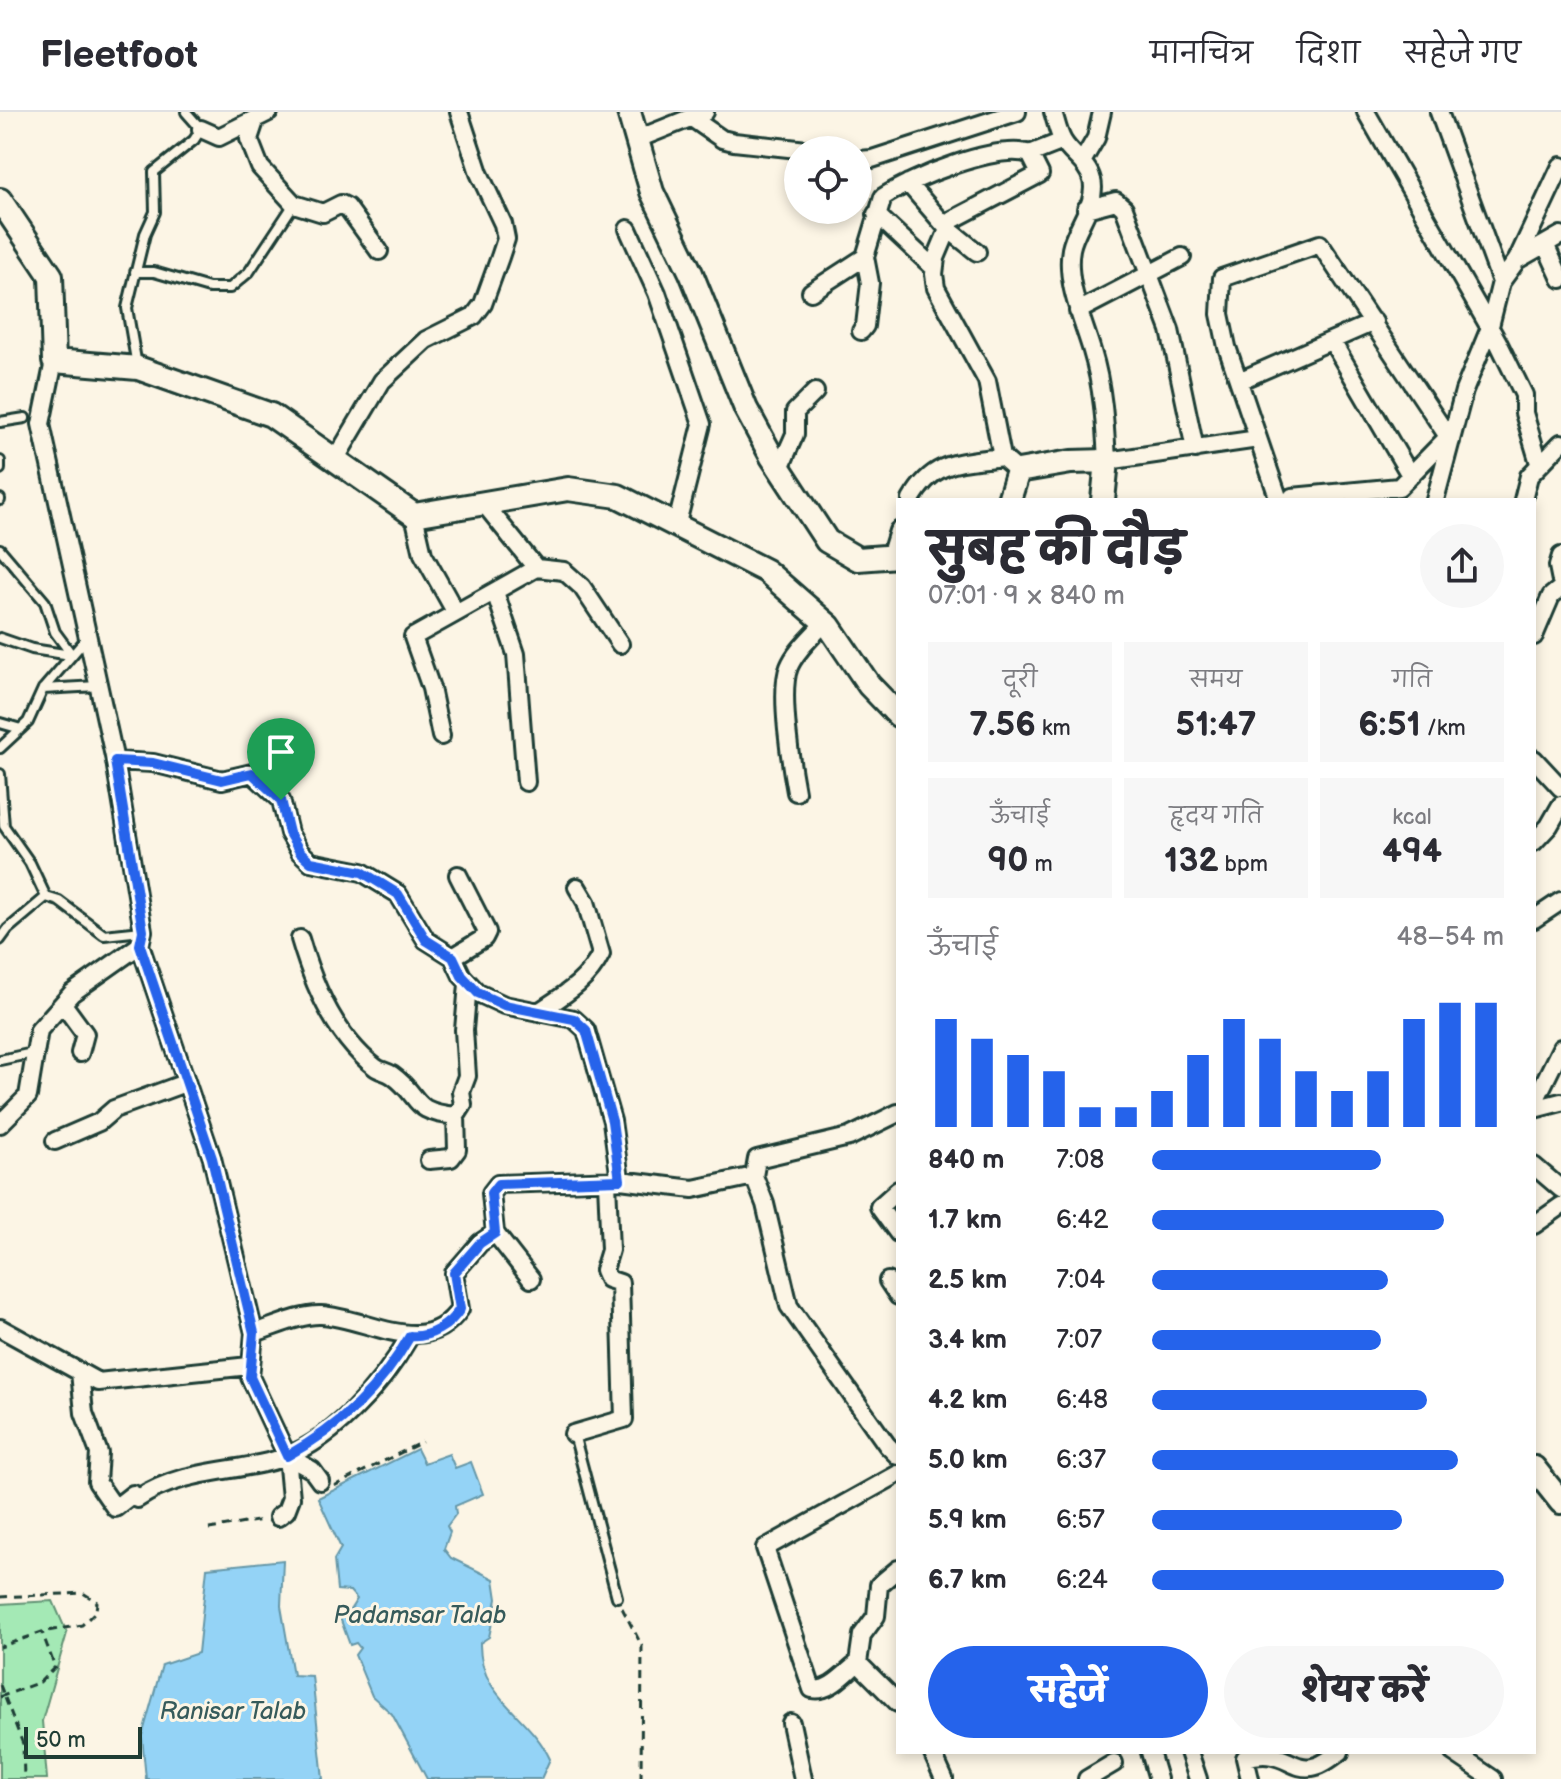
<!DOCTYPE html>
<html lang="hi">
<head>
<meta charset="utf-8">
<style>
	:root { --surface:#fff; --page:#f7f7f7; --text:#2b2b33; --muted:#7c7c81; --line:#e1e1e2; --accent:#2563eb }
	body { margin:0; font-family:"Balsamiq Sans","Playpen Sans Deva",sans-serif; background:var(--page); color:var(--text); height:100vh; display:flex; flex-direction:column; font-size:30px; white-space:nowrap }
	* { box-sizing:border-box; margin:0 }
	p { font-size:26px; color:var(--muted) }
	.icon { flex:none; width:44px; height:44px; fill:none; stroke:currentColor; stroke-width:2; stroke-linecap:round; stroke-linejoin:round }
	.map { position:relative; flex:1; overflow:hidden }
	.details { position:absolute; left:896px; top:386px; width:640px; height:1256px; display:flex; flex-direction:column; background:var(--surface); border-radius:0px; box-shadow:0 4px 12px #0003 }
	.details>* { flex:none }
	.tools { position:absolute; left:784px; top:24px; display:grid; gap:16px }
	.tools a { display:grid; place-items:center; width:88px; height:88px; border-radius:50%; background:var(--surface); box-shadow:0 4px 12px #0003; font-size:40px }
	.scale { position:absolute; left:24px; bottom:20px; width:118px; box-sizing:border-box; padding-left:8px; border:4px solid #1f3d34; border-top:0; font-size:22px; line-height:28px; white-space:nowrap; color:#1f3d34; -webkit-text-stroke:6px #fcf5e5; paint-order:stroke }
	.pin { position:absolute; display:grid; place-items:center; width:68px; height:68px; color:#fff; margin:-82px -34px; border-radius:50% 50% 50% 0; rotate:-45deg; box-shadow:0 0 8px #0007 }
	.pin .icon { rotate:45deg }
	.round { display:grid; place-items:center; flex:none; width:84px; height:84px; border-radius:42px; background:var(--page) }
	.head { display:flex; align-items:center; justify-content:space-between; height:136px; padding:0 32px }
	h1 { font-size:44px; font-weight:800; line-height:60px }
	.metrics { display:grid; grid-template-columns:repeat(3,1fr); gap:12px; height:136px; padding:8px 32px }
	.metrics div { display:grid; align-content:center; border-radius:0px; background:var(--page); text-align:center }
	.metrics b { font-size:34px; font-weight:800 }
	.metrics small { font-size:22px; font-weight:400 }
	.metrics p { font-size:22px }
	.chart { height:224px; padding:16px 32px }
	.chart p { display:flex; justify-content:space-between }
	.chart svg { width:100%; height:144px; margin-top:8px; stroke:var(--accent); stroke-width:6 }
	.action { display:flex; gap:16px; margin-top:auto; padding:16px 32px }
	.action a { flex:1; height:92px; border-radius:48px; background:var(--accent); color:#fff; font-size:32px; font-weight:800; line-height:92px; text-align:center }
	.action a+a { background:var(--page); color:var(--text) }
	ul { padding:0 32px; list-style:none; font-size:26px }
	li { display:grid; grid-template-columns:128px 96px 1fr; align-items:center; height:60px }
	li i { height:20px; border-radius:10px; background:var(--accent) }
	header { display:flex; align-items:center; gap:48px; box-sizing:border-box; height:112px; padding:0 40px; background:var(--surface); border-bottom:2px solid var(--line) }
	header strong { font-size:38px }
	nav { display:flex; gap:44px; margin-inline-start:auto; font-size:28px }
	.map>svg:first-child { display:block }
	.green { fill:#a4e9b5; stroke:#629374; stroke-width:2 }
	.water { fill:#94d3f6; stroke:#6597a8; stroke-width:2 }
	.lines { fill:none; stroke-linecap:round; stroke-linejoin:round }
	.lane-casing { stroke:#1f3d34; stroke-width:14 }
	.street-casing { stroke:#1f3d34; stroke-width:22 }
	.secondary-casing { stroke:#1f3d34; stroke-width:28 }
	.path { stroke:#1f3d34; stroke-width:3; stroke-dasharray:8 6; stroke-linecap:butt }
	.lane { stroke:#fcf5e5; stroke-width:8 }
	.street { stroke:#fcf5e5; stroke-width:16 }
	.secondary { stroke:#fcf5e5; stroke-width:22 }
	.route-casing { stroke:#fff; stroke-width:16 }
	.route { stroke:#2563eb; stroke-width:10 }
	.labels { text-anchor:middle; stroke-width:6; stroke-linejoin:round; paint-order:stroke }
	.water-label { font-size:24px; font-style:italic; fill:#365b5b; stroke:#fcf5e5 }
</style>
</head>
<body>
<header>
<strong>Fleetfoot</strong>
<nav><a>मानचित्र</a><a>दिशा</a><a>सहेजे गए</a></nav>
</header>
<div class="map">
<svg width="1561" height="1667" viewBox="0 0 1561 1667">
	<rect width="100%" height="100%" fill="#fcf5e5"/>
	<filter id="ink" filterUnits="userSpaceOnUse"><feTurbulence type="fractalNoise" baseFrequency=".0125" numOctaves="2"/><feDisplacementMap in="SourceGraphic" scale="16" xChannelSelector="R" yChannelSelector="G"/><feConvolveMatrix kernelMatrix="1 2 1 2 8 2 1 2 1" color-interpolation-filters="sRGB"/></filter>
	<g filter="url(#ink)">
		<path class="green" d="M53,1489L67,1521L42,1609L47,1667H0V1492Z"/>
		<path class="water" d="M417,1337L424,1351L449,1342L455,1356L471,1350L483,1382L455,1394L456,1402L447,1414L450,1420L444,1437L451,1446L494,1467L497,1487L489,1525L480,1531C479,1586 529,1602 550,1647L541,1667H427L392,1602L372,1584L355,1543L360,1536L356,1531L350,1533L338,1500L350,1498L357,1487L350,1479L337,1478L334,1448L341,1436L318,1386Z
			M283,1448L281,1494L293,1563L312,1564L323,1667H146L142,1624L162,1553L198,1541L207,1456Z"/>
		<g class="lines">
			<defs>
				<path id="lane" d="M135,160H154L209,176H230L249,160L294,92
					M137,254L127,196L145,122L155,100L154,60L194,28L201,17L186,0
					M0,310L25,306
					M0,349V357
					M0,387V388
					M0,437L45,490L55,520L72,543
					M0,526L32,537L71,543
					M43,577L98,574
					M0,611L21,617
					M0,636L28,610L43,577L86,527
					M0,662L4,714L30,751L46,785L59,789L104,823L142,819
					M0,828L8,817L46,785
					M0,948L33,941
					M574,1322L617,1485"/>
				<path id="street" d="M1053,0C1056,9 1058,21 1063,29C1071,43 1088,51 1092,68C1098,91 1075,115 1071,137C1065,170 1083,208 1092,239C1103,275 1105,311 1107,349L1258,327
					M1366,0L1498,230L1524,283V301L1539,351
					M1439,0L1501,170
					M693,7L722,27L734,30L807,38
					M255,9L249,27L260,55L294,92L323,101L341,92L347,95L379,139
					M201,17L219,25L269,0
					M635,28L705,0
					M858,48L872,47L1017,0
					M1082,50L1096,26L1102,0
					M908,71L947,116L977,140
					M1086,97L1116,89L1124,96L1170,218L1195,337
					M876,102L934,156
					M628,117L657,181L702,312L676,415
					M1545,132L1561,167
					M1517,148L1561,54
					M811,180L865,145
					M1078,199L1182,145
					M861,219L865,214L870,171L865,145L883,85C912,66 997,31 1030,42
					M1333,231L1410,363
					M54,249L41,312L115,649L143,819L140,833L212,1046L254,1221L250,1265L287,1344L291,1386L286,1399L278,1405
					M1241,268L1374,210
					M335,348L382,269L426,228L474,204L483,192L500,145L506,127L503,112L479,61L459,0
					M780,356L795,322V300L815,280
					M1018,359L1002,345L987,269L936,176L934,162L936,146L952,108L1040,62L1030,42L1063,29
					M1292,385L1399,375L1446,327
					M911,388C934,347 960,351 1002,345
					M1279,388L1227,235L1220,202L1222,166L1320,132L1451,329
					M1435,388L1464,279L1489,218L1501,170L1517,148L1561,123
					M1523,388L1529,364L1561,331
					M482,389L536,456L564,459L582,475L620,532
					M414,403L423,442L456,501L536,456
					M1561,444L1558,454L1561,469
					M890,445L898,419
					M495,480L516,542L526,670
					M1534,524L1551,484L1561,476
					M441,624L431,576L413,525L456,501
					M1534,647L1561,676
					M115,649L153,651L222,668L252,661L281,688L289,721L300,740L311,750L362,760L398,782L426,828L453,845L462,864L478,881L504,893L574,907L586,918L612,1009L620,1068
					M796,680C791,653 779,579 789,555C796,538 813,524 825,510
					M1534,730L1549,714L1561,693
					M1534,807L1561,789
					M300,827C313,872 336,925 375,955C380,959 386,959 392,963C424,986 408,999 456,1004
					M453,845L484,826L487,820L458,763
					M63,892L85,922L80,941
					M540,899C564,883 588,869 601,842L586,790L577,775
					M1534,991L1561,936
					M1534,997L1561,990
					M898,1001L849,1025L757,1047L754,1064L765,1092L789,1194L887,1333L898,1344
					M0,1012L28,984L39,918L72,881L140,833
					M55,1029L99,1010L114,997L185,971
					M429,1048L451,1046L457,1038L456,1004L463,993L461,980L467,964L464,918L468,872
					M1534,1054L1561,1077
					M898,1078L879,1095L898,1121
					M1534,1113L1561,1094
					M531,1167L495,1121L491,1081L498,1072L620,1068L693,1077L754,1064
					M888,1169L898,1184
					M0,1216L98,1270L249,1254
					M254,1221C274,1215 301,1202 321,1203C369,1206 425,1248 460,1197L454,1161L480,1131L495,1121
					M80,1260L84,1301L99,1341L97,1370L115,1396L133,1382L137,1387C179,1359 225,1361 272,1349C330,1334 382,1273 410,1224
					M573,1322L624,1307L620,1171L608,1167L604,1158L610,1138L607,1070
					M287,1344L312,1358L320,1369
					M898,1457L879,1473L876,1504L862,1523L858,1551L898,1591
					M858,1551C845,1561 829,1581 812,1577L765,1436L898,1362
					M791,1611L803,1667
					M932,1640L944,1667
					M1150,1640L1158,1667
					M1189,1640L1198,1667
					M1453,1640L1493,1667
					M1087,1667L1114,1651
					M1250,1667L1245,1646C1283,1635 1290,1659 1312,1655C1322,1654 1332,1645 1340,1640"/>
				<path id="secondary" d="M629,0L652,80L691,161L746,297L772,345L827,429L858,447L898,444
					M0,88L51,164L54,249L138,256L271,303L414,403L568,377L618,384L766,459L829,514L869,573L898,603
					M1009,388L1018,359L1071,350L1107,349L1103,388
					M1534,1356L1561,1390"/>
			</defs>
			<use href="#lane" class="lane-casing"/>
			<use href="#street" class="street-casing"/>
			<use href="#secondary" class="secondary-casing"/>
			<path class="path" d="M334,1374L422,1330
				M209,1417L263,1408
				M0,1485L83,1481L97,1490L96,1499L82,1513L42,1520L0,1535
				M622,1496L642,1534L641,1667
				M0,1573L23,1632L24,1667
				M0,1585L40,1570L55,1555L42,1520"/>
			<use href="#lane" class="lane"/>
			<use href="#street" class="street"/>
			<use href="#secondary" class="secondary"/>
		</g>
	</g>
	<g class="lines" filter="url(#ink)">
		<defs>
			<path id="route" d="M115,649L153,651L222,668L252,661L281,688L289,721L300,740L311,750L362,760L398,782L426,828L453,845L462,864L478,881L504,893L574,907L586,918L612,1009L620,1068L498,1072L491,1081L495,1121L480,1131L454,1161L460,1197C450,1213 430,1226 410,1224C380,1277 341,1314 287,1344L250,1265L254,1221L212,1046L140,833L143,819Z"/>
		</defs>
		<use href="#route" class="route-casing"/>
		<use href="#route" class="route"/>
	</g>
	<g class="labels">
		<g class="water-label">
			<text x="420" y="1511">Padamsar Talab</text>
			<text x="233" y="1607">Ranisar Talab</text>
		</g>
	</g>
</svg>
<div class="tools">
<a><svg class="icon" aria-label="locate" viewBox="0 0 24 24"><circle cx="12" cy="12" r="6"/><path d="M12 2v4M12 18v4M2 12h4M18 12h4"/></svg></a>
</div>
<div class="scale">50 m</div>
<div class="pin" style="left:281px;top:688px;background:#1e9e55"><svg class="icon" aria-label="arrive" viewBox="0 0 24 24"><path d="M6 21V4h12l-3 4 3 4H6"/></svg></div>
<section class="details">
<div class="head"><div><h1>सुबह की दौड़</h1><p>07:01 · 9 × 840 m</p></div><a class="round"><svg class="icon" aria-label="share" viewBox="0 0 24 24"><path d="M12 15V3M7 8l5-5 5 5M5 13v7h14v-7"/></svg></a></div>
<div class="metrics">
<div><p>दूरी</p><b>7.56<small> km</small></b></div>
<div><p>समय</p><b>51:47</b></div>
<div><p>गति</p><b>6:51<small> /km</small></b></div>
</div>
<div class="metrics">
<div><p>ऊँचाई</p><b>90<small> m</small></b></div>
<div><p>हृदय गति</p><b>132<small> bpm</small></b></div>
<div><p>kcal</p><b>494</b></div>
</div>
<div class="chart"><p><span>ऊँचाई</span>48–54 m</p>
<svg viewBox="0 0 160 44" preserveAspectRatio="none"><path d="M5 44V11M15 44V17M25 44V22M35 44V27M45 44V38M55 44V38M65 44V33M75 44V22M85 44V11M95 44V17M105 44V27M115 44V33M125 44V27M135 44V11M145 44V6M155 44V6"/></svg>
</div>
<ul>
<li><b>840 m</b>7:08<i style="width:65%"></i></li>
<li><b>1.7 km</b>6:42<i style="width:83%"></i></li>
<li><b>2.5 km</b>7:04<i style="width:67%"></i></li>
<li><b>3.4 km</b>7:07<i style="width:65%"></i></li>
<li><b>4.2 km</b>6:48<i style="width:78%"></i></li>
<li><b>5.0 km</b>6:37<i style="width:87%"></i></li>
<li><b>5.9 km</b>6:57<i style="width:71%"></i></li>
<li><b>6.7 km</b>6:24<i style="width:100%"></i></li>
</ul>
<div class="action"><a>सहेजें</a><a>शेयर करें</a></div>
</section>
</div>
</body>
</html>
